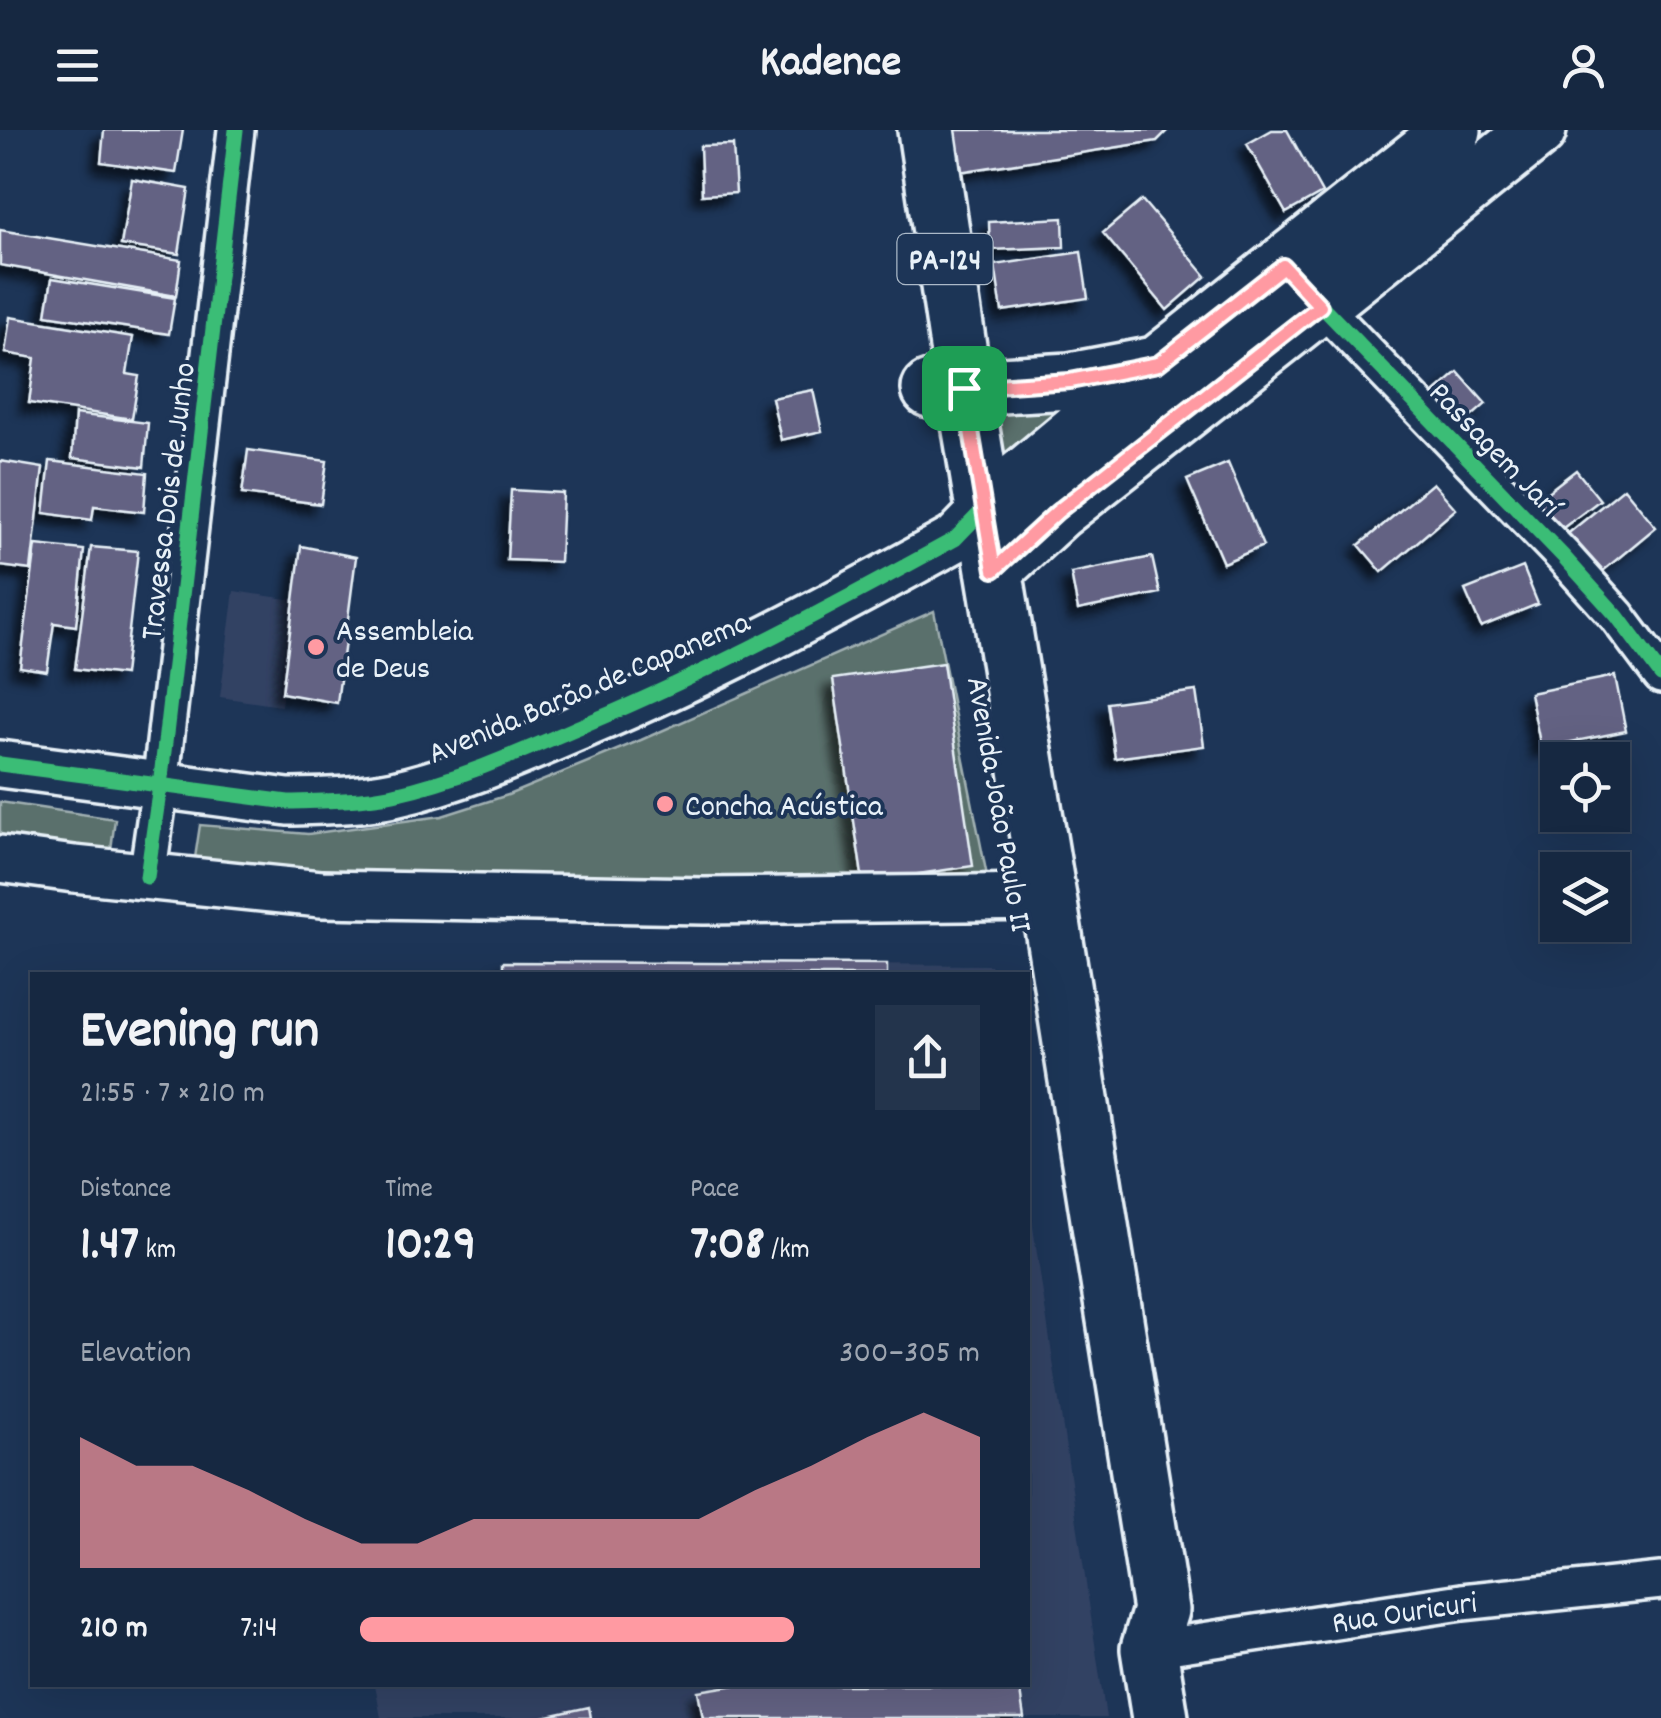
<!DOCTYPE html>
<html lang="en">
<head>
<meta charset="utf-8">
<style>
	:root { --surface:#162841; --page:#23344c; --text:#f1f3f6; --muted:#9ea6b1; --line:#35445a; --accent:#ff9aa2 }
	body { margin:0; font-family:Dekko,sans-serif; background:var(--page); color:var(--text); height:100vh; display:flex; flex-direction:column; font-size:38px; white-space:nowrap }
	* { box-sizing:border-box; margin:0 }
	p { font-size:32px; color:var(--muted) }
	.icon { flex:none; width:55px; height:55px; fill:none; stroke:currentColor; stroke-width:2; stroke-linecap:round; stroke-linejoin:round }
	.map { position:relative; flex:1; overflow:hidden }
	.details { position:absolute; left:30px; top:842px; width:1000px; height:715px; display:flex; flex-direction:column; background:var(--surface); border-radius:0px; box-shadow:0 10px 40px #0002,0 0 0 2px var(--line) }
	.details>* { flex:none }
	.fabs { position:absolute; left:1540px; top:612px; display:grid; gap:20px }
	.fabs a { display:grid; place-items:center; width:90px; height:90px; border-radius:0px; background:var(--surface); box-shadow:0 10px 40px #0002,0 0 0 2px var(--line); font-size:50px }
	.pin { position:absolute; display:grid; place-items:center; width:85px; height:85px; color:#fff; margin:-42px; border-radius:20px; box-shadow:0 5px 15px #0006 }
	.round { display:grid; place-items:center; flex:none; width:105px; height:105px; border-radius:0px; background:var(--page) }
	.summary { display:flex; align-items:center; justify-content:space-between; height:170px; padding:0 50px }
	h1 { font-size:55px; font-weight:700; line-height:75px }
	.stats { display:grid; grid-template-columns:repeat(3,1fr); gap:15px; height:170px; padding:10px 50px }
	.stats div { display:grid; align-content:center }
	.stats b { font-size:50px; font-weight:700 }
	.stats small { font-size:28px; font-weight:400 }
	.stats p { font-size:28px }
	.chart { height:280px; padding:20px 50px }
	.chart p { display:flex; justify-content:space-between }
	.chart svg { width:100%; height:180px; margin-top:10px; fill:var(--accent); opacity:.7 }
	ul { padding:0 50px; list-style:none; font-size:32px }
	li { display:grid; grid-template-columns:160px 120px 1fr; align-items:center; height:75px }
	li i { height:25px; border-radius:12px; background:var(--accent) }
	header { display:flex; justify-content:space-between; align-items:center; height:130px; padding:0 50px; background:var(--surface); font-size:45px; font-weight:700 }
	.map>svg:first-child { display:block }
	.built { fill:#324264 }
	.green { fill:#5a706c; stroke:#a1b0b2; stroke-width:2.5 }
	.building { fill:#636283; stroke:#e8f1f8; stroke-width:2.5; filter:url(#shadow) }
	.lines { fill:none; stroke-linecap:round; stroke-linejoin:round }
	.minor-casing { stroke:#e8f1f8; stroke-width:42 }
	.tertiary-casing { stroke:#e8f1f8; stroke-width:52 }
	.primary-casing { stroke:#e8f1f8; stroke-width:62 }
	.minor { stroke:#1d3557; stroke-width:35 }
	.tertiary { stroke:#1d3557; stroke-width:45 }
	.primary { stroke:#1d3557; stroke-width:55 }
	.cycleway-casing { stroke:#1d3557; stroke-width:21 }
	.cycleway { stroke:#3abd76; stroke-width:15 }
	.route-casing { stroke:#fff; stroke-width:20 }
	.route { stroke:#ff9aa2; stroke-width:12 }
	.poi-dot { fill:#ff9aa2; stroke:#1d3557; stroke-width:4 }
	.labels { text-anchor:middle; stroke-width:8; stroke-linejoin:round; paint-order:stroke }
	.shield { fill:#1d3557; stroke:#abb9c8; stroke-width:2.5 }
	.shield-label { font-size:30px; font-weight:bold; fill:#e8f1f8 }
	.street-label { font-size:32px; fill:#e8f1f8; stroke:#1d3557 }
	.poi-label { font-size:32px; fill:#e8f1f8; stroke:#1d3557; text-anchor:start }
</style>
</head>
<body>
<header><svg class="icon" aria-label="menu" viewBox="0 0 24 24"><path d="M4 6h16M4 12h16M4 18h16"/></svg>Kadence<svg class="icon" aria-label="person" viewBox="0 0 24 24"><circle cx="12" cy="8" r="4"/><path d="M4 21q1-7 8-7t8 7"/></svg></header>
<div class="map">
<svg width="1661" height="1588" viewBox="0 0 1661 1588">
	<defs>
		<filter id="shadow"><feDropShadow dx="-9" dy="9" stdDeviation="5" flood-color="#0009"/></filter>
	</defs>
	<rect width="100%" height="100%" fill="#1d3557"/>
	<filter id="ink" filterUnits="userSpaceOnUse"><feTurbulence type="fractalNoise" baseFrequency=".01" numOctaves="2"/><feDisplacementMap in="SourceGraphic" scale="20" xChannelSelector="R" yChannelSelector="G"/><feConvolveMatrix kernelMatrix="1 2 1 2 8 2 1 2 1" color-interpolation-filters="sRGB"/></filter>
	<g filter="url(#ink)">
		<path class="built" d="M234,461L294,470L281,576L220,567Z
			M503,832L991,835L994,845H503Z
			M1028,1063L1106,1588H381L375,1555H1028Z"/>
		<path class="green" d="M1108,272L1006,358L991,286Z
			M934,481L993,776L193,741L200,695L308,704L442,686L508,665L641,610Z
			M0,672L115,689L109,735L0,720Z"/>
		<path class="building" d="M104,0H183L176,43L101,32Z
			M952,0H1168L1157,11L959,42Z
			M1272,0H1287L1322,63L1286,83L1247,14Z
			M733,15L736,63L702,65L700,16Z
			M132,49L189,59L179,124L121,115Z
			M1142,70L1206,146L1167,180L1103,103Z
			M1063,88L1064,117L990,120L989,92Z
			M0,100L181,130L176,166L0,135Z
			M1081,122L1088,168L1002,181L995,135Z
			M52,148L175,168L169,204L46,185Z
			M10,187L133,207L127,244L139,246L132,289L29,273L35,228L5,223Z
			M1458,242L1486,274L1448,307L1420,275Z
			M813,260L822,301L781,310L772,268Z
			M75,284L148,293L144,337L72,328Z
			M248,320L327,331L321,374L242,364Z
			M0,331L43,338L31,440L0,436Z
			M50,331L147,343L144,382L94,376L92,390L44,383Z
			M1228,333L1263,416L1223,433L1187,350Z
			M1576,340L1600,370L1555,404L1532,374Z
			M1433,353L1456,379L1382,442L1359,415Z
			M1624,358L1656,397L1598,445L1565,406Z
			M511,360L563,363L560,432L507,430Z
			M36,415L84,420L76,496L54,493L47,541L20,537Z
			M301,416L356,427L337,573L282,563Z
			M91,417L138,421L124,545L75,539Z
			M1152,427L1160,463L1078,480L1071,443Z
			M1523,437L1538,474L1481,497L1465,460Z
			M943,533L973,736L863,752L833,549Z
			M1615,546L1626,601L1541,618L1530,563Z
			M1196,561L1204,616L1115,628L1107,573Z
			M503,832L887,834V845H503Z
			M736,1555H1019L1024,1588H703L698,1561Z
			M589,1577L591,1588H539Z"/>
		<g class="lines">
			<defs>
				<g id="minor">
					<path d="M1306,160L1563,426L1617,486L1661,545"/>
					<path d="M147,747L160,656L236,0"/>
					<path id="s1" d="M1149,1519L1462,1472L1661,1451"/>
				</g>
				<path id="tertiary" d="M0,634L288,672C324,671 360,671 394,664C461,649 525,620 588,593C714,540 835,475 955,409L984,379
					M0,729L74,739L321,764L704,771L1048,767"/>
				<path id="primary" d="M926,0L964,257L1048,767L1161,1480L1149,1519L1160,1588
					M930,259L1070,251L1155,235
					M984,379L1158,234L1453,0
					M994,440L1057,382L1320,175L1538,0"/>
			</defs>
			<use href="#minor" class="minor-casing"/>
			<use href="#tertiary" class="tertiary-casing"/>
			<use href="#primary" class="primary-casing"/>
			<use href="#minor" class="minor"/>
			<use href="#tertiary" class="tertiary"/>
			<use href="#primary" class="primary"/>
			<defs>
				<path id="cycleway" d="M1283,136L1563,426L1617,486L1661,545
					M0,634L288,672C324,671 360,671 394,664C461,649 525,620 588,593C714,540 835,475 955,409L984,379
					M147,747L160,656L236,0"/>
			</defs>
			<use href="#cycleway" class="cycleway-casing"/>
			<use href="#cycleway" class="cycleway"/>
		</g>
	</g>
	<g class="lines" filter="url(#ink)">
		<defs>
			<path id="route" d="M1283,136L1320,176L1057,382L994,440L964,258L1070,251L1158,234Z"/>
		</defs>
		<use href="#route" class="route-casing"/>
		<use href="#route" class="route"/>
	</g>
	<g class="poi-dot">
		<circle cx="316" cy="517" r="10"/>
		<circle cx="665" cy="674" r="10"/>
	</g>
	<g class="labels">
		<rect class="shield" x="897.5" y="104" width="95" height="50" rx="8"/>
		<g class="shield-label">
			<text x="945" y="139">PA-124</text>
		</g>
		<g class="street-label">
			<text transform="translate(1496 318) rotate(46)" y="11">Passagem Jarí</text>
			<text transform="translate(166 371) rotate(-83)" y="11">Travessa Dois de Junho</text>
			<text transform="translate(588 556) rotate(-23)" y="11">Avenida Barão de Capanema</text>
			<text transform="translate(1001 674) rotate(80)" y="11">Avenida João Paulo II</text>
			<text dy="11" stroke="none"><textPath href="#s1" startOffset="258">Rua Ouricuri</textPath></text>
		</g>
		<g class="poi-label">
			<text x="336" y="510">Assembleia<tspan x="336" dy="37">de Deus</tspan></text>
			<text x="685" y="685">Concha Acústica</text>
		</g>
	</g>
</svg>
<div class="fabs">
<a><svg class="icon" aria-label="locate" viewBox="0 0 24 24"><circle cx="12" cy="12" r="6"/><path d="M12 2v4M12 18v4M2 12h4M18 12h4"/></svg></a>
<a><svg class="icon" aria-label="layers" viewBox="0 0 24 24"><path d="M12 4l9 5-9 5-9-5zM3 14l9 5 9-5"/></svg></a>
</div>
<div class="pin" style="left:964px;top:258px;background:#1e9e55"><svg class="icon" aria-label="arrive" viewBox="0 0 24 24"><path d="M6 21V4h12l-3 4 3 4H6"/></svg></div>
<section class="details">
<div class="summary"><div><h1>Evening run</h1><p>21:55 · 7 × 210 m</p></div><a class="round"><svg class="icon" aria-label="share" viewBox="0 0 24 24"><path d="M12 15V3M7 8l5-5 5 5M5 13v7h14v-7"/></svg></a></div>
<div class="stats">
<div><p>Distance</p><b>1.47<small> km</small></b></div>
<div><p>Time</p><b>10:29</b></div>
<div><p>Pace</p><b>7:08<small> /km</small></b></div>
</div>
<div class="chart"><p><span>Elevation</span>300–305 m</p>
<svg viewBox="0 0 160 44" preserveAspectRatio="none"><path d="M0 44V12L10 19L20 19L30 25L40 32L50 38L60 38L70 32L80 32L90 32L100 32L110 32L120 25L130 19L140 12L150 6L160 12V44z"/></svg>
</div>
<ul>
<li><b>210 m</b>7:14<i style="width:70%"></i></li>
</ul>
</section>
</div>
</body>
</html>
